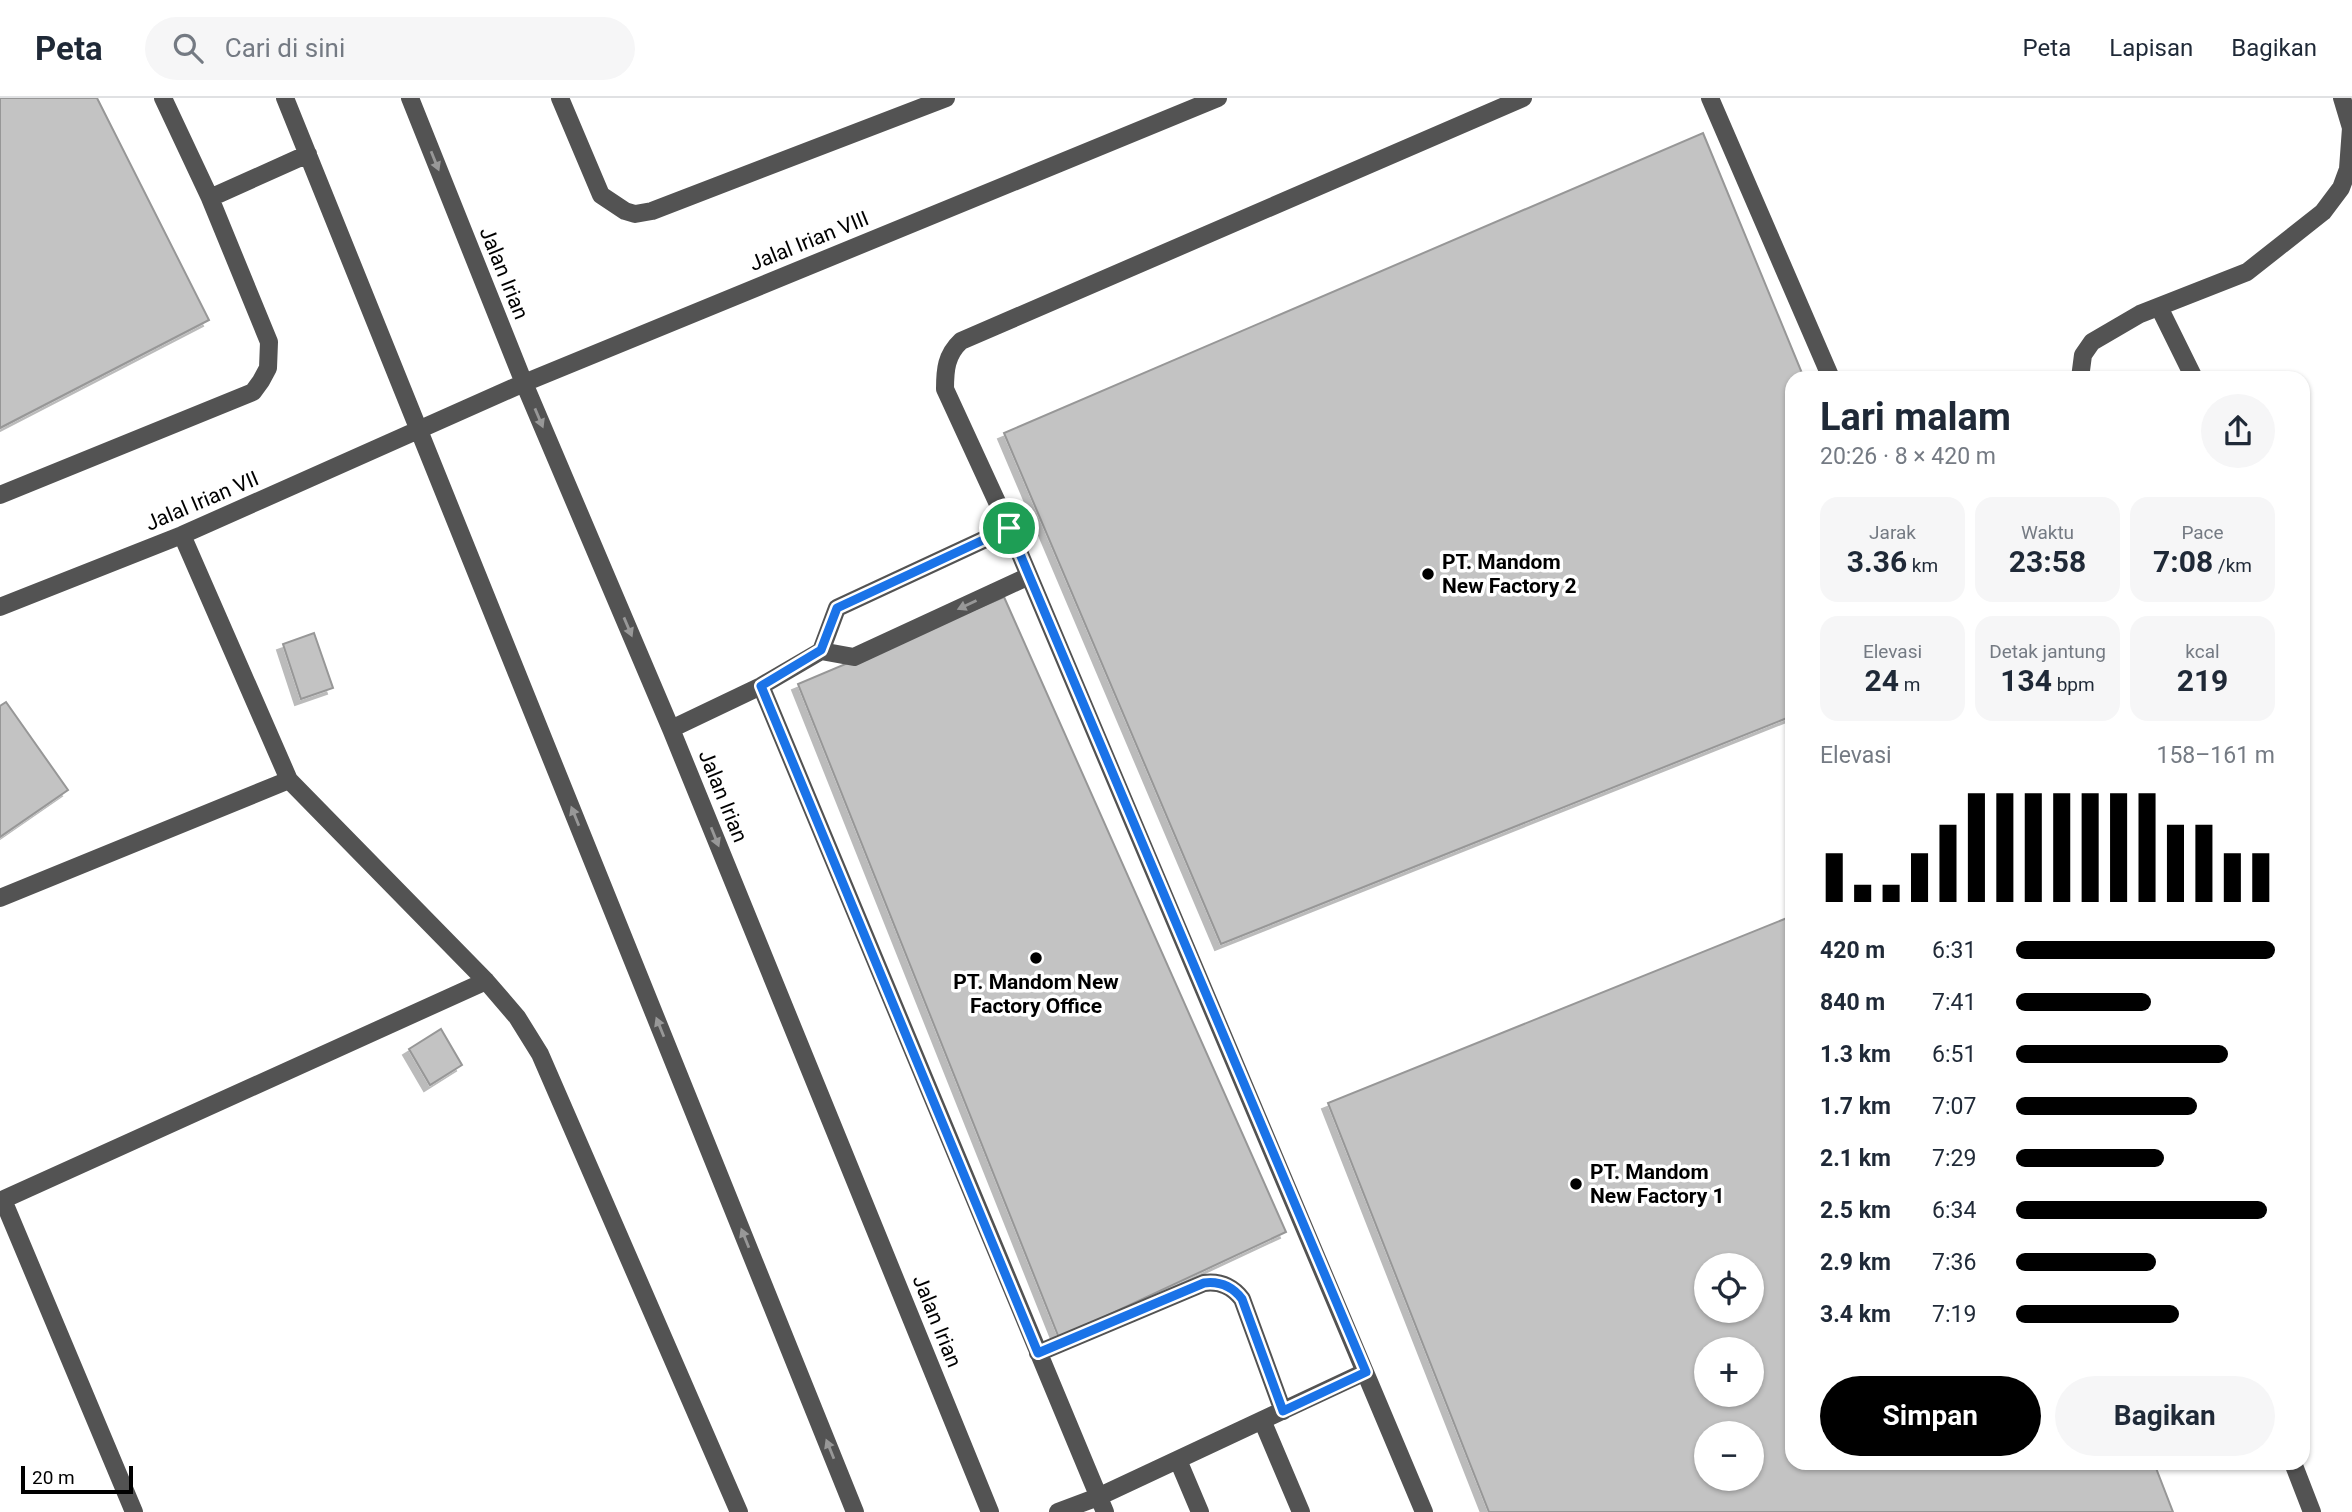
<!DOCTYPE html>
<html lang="id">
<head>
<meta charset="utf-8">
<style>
	:root { --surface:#fff; --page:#f6f6f7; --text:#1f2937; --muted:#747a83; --line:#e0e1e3; --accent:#000 }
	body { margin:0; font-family:Roboto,sans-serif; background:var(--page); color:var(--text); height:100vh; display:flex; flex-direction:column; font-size:26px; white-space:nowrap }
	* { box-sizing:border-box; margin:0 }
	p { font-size:23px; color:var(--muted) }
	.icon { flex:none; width:38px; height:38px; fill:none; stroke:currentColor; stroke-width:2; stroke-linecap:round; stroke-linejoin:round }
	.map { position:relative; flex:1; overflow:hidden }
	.details { position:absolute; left:1785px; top:273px; width:525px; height:1099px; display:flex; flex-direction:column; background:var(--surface); border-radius:21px; box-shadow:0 2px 5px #0004 }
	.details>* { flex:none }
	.buttons { position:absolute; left:1694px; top:1155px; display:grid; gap:14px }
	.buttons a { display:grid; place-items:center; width:70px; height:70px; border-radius:50%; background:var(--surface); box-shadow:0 2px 5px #0004; font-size:35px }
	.scale { position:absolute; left:21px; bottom:18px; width:112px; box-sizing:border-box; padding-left:7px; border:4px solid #000; border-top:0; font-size:19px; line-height:24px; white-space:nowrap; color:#000; -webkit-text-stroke:5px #fff; paint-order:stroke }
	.pin { position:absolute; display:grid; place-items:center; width:60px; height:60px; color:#fff; margin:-30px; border:4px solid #fff; border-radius:50%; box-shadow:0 2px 7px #0007 }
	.round { display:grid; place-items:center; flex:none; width:74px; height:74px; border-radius:37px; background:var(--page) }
	.head { display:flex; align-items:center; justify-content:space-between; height:119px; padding:0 35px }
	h1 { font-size:38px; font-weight:700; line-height:52px }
	.stats { display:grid; grid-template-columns:repeat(3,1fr); gap:10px; height:119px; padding:7px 35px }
	.stats div { display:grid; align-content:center; border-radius:18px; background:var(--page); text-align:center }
	.stats b { font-size:30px; font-weight:700 }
	.stats small { font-size:19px; font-weight:400 }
	.stats p { font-size:19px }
	.chart { height:196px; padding:14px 35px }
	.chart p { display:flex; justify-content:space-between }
	.chart svg { width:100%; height:126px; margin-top:7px; stroke:var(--accent); stroke-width:6 }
	.primary-button { display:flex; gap:14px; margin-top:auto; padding:14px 35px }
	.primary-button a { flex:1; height:80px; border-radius:42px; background:var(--accent); color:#fff; font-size:28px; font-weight:700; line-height:80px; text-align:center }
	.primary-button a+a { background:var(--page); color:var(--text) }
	ul { padding:0 35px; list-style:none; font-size:23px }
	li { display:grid; grid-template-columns:112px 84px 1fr; align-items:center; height:52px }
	li i { height:18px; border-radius:9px; background:var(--accent) }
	header { display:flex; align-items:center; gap:42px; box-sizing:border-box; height:98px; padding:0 35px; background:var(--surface); border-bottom:2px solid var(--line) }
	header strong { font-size:33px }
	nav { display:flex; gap:38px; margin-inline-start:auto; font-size:24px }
	.search { width:490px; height:63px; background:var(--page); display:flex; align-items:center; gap:18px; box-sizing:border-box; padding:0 24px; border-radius:38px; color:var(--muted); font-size:26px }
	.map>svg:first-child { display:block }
	.building { fill:#c3c3c3; stroke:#979797; stroke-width:2; fill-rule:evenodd; filter:url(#shadow) }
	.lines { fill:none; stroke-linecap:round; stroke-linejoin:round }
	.minor { stroke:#535353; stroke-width:18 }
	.oneway { fill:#989898 }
	.route-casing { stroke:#fff; stroke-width:14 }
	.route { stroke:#1a73e8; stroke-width:9 }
	.poi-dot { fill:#000; stroke:#fff; stroke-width:2.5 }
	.labels { text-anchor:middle; stroke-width:7; stroke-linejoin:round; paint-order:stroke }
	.street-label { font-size:21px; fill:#000; stroke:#fff }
	.poi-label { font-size:21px; font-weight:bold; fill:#000; stroke:#fff; text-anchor:start }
</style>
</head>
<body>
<header>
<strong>Peta</strong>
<div class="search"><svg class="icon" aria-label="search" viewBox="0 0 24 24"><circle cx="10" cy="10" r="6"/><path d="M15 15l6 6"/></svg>Cari di sini</div>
<nav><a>Peta</a><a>Lapisan</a><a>Bagikan</a></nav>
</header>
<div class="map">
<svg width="2352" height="1414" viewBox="0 0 2352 1414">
	<defs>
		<filter id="shadow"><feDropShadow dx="-6" dy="6" stdDeviation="0" flood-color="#0004"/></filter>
	</defs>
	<rect width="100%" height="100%" fill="#fff"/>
	<path class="building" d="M0,0H97L209,222L0,330Z
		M1703,35L1804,280H1792V618L1221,846L1004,335Z
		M1004,499L1286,1134L1059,1240L798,586Z
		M314,535L333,590L301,601L283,546Z
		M6,604L68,692L0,739V608Z
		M1792,818V1365H2154L2173,1414H1489L1328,1005ZM1706,1167H1752V1213H1706ZM1706,1251H1752V1297H1706ZM1706,1335H1752V1381H1706Z
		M441,931L462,967L430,987L409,951Z"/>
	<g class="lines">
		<path class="minor" d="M163,0L210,100
			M285,0L855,1414
			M410,0L524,285L671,631L990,1414
			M560,0L601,97L625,113L635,116L652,113L946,0
			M1710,0L1831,280
			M2159,209L2194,280
			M2080,280L2083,257L2092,244L2140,216L2247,174L2323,114L2341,90L2348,71L2351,30L2342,0
			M0,397L253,294L261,283L268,270L269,244L210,100L308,56
			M182,437L289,682
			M0,509L182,437L524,285L1218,0
			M821,553L854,559L1029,478
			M761,588L1105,1414
			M671,631L761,588L821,553L837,510L1009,430
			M0,800L289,682L486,883L517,919L540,956L739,1414
			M3,1102L134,1414
			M0,1103L486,883
			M1038,1255L1204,1185C1220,1183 1232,1188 1242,1201L1283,1313
			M1262,1322L1301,1414
			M1178,1362L1200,1414
			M2293,1365L2312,1414
			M1058,1414L1098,1399L1365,1274
			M1424,1414L1009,430L945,291C945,272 946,257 961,243L1523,0"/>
	</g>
	<defs><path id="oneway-solid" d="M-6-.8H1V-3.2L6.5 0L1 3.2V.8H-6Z" transform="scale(1.75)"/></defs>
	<g class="oneway">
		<use href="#oneway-solid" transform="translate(435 63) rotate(68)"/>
		<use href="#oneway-solid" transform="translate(539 320) rotate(67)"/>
		<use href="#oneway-solid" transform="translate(967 507) rotate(155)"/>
		<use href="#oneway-solid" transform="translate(628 529) rotate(67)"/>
		<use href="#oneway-solid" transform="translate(575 718) rotate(-112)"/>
		<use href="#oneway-solid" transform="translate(715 739) rotate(68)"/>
		<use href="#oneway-solid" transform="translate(660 929) rotate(-112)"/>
		<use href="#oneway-solid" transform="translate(745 1140) rotate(-112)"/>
		<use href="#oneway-solid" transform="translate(830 1351) rotate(-112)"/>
	</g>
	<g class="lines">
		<defs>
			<path id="route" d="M1009,430L1366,1274L1283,1313L1242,1201C1232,1188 1220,1183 1204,1185L1038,1255L761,588L821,552L837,510Z"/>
		</defs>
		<use href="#route" class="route-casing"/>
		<use href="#route" class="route"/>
	</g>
	<g class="poi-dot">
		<circle cx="1428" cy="476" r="7"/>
		<circle cx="1036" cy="860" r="7"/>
		<circle cx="1576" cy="1086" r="7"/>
	</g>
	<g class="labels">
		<g class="street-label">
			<text transform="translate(809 143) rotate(-22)" y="7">Jalal Irian VIII</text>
			<text transform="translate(504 175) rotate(68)" y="7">Jalan Irian</text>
			<text transform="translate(202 403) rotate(-23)" y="7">Jalal Irian VII</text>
			<text transform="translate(723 698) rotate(68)" y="7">Jalan Irian</text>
			<text transform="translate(937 1223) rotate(68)" y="7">Jalan Irian</text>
		</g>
		<g class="poi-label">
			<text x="1442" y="471">PT. Mandom<tspan x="1442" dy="24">New Factory 2</tspan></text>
			<text x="1036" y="891" text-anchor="middle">PT. Mandom New<tspan x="1036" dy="24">Factory Office</tspan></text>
			<text x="1590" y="1081">PT. Mandom<tspan x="1590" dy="24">New Factory 1</tspan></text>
		</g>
	</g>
</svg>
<div class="buttons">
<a><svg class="icon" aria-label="locate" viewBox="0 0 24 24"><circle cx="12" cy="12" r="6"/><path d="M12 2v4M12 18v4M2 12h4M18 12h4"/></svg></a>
<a>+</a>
<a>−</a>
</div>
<div class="scale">20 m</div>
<div class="pin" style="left:1009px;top:430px;background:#1e9e55"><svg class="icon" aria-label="arrive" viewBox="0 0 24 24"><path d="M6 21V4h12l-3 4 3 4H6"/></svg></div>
<section class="details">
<div class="head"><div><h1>Lari malam</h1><p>20:26 · 8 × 420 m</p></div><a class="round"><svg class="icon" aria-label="share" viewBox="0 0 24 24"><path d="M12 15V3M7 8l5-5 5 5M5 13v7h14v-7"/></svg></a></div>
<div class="stats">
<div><p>Jarak</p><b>3.36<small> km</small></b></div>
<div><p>Waktu</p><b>23:58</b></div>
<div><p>Pace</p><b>7:08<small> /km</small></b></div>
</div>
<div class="stats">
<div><p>Elevasi</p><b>24<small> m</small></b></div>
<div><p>Detak jantung</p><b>134<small> bpm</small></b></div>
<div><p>kcal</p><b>219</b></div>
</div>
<div class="chart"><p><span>Elevasi</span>158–161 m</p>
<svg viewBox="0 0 160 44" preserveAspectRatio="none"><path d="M5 44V27M15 44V38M25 44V38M35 44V27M45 44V17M55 44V6M65 44V6M75 44V6M85 44V6M95 44V6M105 44V6M115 44V6M125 44V17M135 44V17M145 44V27M155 44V27"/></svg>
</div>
<ul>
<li><b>420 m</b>6:31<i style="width:100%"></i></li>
<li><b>840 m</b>7:41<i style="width:52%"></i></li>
<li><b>1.3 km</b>6:51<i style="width:82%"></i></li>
<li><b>1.7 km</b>7:07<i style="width:70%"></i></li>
<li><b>2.1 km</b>7:29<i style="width:57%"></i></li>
<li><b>2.5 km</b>6:34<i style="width:97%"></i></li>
<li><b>2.9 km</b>7:36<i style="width:54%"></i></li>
<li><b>3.4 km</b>7:19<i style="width:63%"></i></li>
</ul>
<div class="primary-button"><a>Simpan</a><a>Bagikan</a></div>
</section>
</div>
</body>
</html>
